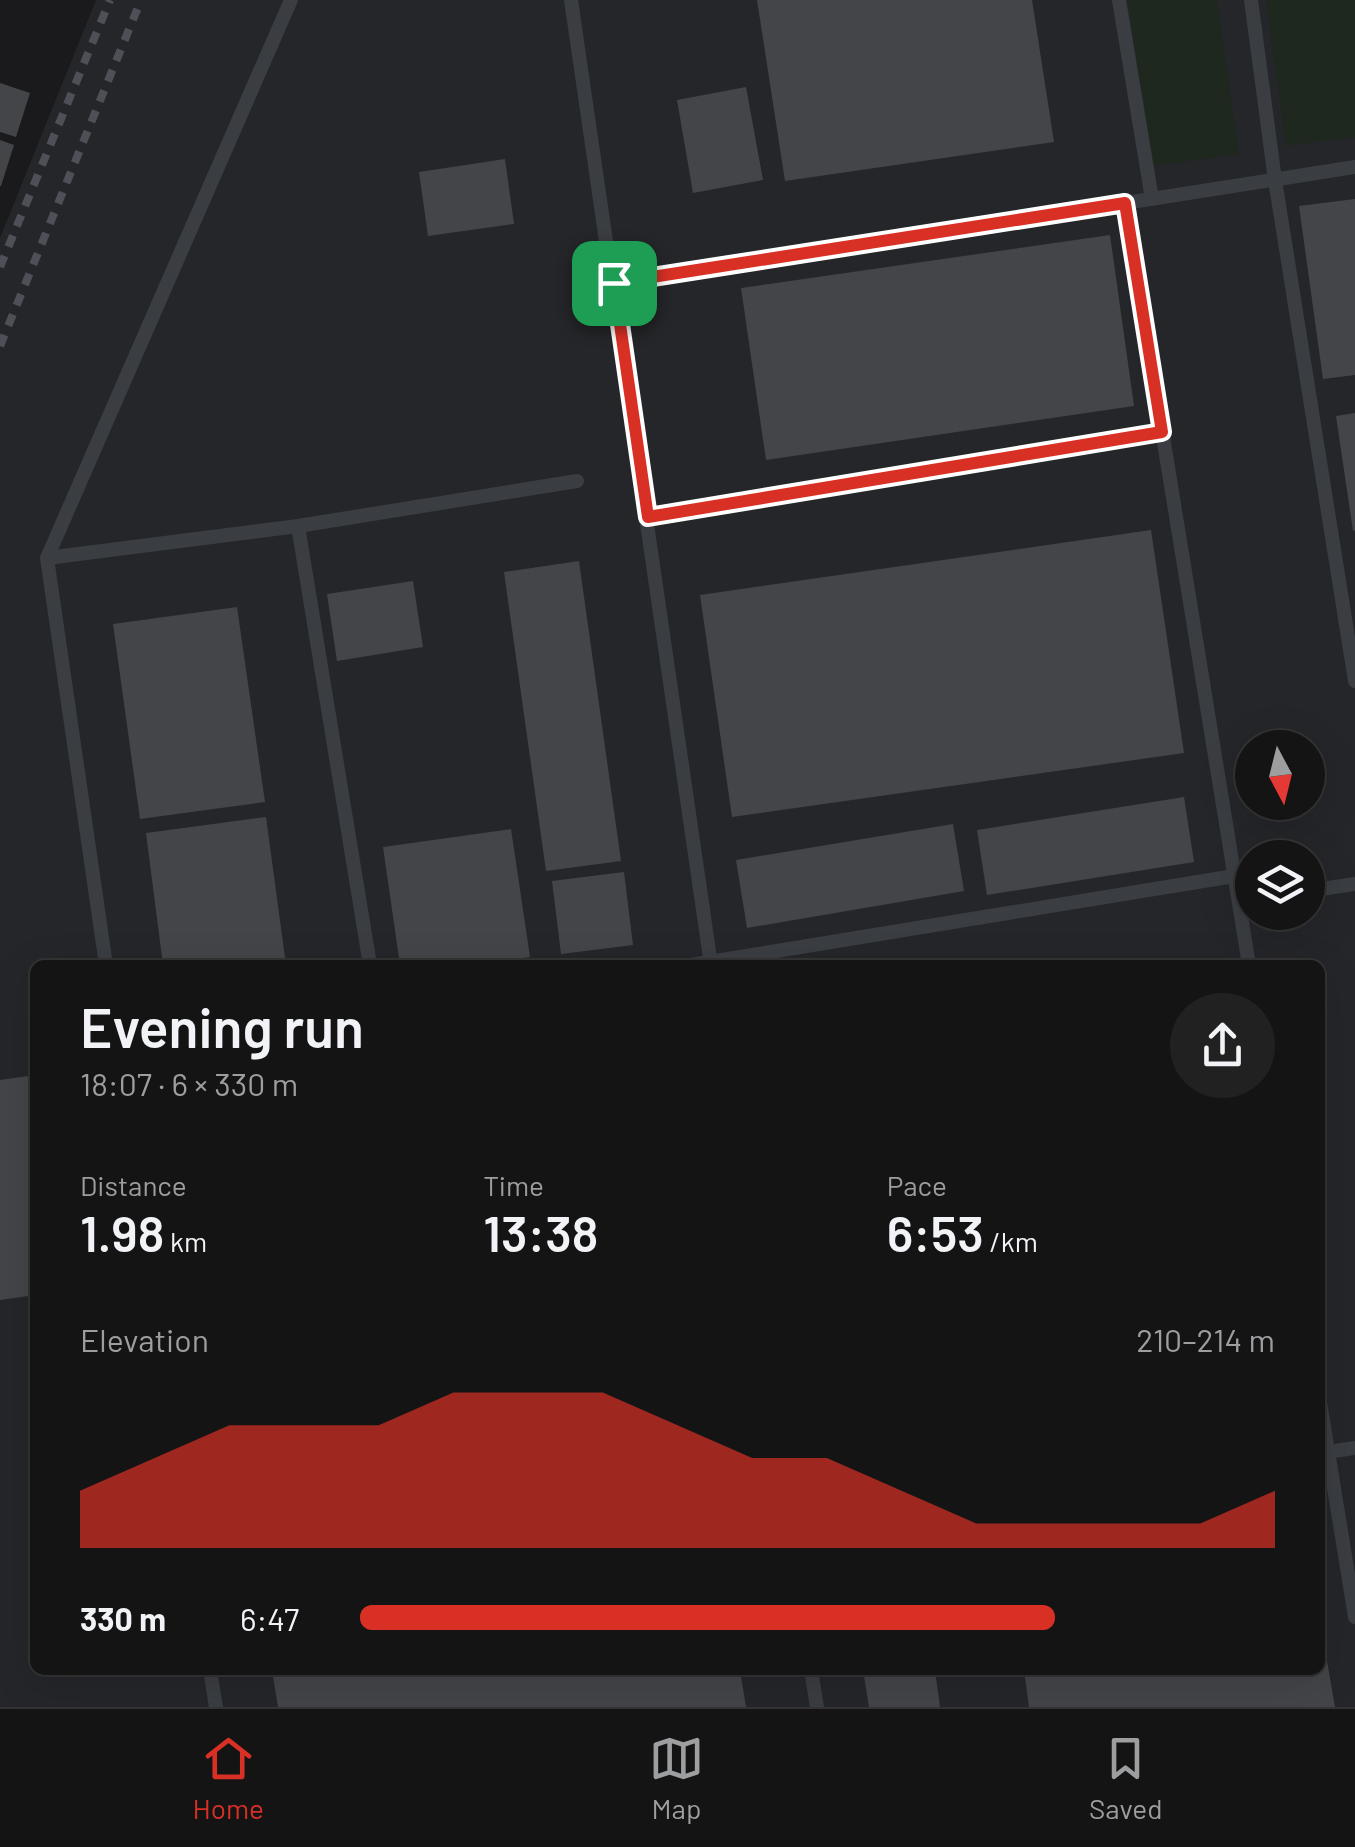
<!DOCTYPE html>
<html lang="en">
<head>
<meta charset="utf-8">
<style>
	:root { --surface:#141415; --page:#212122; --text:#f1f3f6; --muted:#9d9ea0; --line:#333334; --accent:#d93025 }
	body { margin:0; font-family:Barlow,sans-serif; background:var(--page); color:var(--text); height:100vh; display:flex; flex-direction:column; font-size:38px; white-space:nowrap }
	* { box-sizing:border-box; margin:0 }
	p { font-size:32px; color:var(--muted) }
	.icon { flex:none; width:55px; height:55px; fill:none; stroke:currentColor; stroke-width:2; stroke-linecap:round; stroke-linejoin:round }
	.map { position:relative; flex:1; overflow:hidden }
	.details { position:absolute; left:30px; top:960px; width:1295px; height:715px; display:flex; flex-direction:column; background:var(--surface); border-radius:15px; box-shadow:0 10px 40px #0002,0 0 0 2px var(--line) }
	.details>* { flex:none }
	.needle { width:65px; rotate:173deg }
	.tools { position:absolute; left:1235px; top:730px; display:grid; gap:20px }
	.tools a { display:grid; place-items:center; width:90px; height:90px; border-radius:50%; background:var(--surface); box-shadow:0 10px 40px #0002,0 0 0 2px var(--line); font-size:50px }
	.pin { position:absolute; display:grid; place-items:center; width:85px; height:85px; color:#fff; margin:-42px; border-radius:20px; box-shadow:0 5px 15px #0006 }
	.round { display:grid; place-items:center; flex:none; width:105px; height:105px; border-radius:52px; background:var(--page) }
	.summary { display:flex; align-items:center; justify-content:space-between; height:170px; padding:0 50px }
	h1 { font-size:55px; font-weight:600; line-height:75px }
	.metrics { display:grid; grid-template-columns:repeat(3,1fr); gap:15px; height:170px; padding:10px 50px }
	.metrics div { display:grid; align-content:center }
	.metrics b { font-size:50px; font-weight:600 }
	.metrics small { font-size:28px; font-weight:400 }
	.metrics p { font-size:28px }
	.chart { height:280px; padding:20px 50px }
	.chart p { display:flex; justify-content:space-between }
	.chart svg { width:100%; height:180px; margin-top:10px; fill:var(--accent); opacity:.7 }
	ul { padding:0 50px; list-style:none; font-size:32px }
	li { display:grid; grid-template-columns:160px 120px 1fr; align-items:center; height:75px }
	li i { height:25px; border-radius:12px; background:var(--accent) }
	.dock { display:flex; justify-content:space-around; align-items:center; height:140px; border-top:2px solid var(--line); background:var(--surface); font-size:28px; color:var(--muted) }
	.dock a { display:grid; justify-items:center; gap:5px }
	.dock .current { color:var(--accent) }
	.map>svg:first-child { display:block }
	.built { fill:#252629; fill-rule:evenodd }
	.green { fill:#1f281f }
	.building { fill:#444549 }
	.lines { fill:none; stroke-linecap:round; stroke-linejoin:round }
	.lane { stroke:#3a3d42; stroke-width:14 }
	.rail { stroke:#4d5157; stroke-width:8; stroke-dasharray:12 10; stroke-linecap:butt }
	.route-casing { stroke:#fff; stroke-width:20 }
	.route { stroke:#d93025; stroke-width:12 }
</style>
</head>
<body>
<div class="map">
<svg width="1355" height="1707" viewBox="0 0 1355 1707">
	<rect width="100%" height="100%" fill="#1a1a1c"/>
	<path class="built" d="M96,0H1355V1707H0V238ZM1252,748H1308V802H1252ZM1252,858H1308V912H1252ZM35,965H1320V1670H35Z"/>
	<path class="green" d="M1128,0H1217L1239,154L1151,166Z
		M1266,0H1355V137L1286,146Z"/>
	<path class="building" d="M757,0H1032L1054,142L785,181Z
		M0,83L30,93L16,137L0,132Z
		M746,87L763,180L693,193L677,100Z
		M0,140L14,145L1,186H0Z
		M505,159L514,224L428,236L419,172Z
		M1355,199V375L1323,379L1299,206Z
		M1110,235L1134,406L766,460L741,288Z
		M1355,413V530L1353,531L1336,416Z
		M1151,530L1184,753L732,817L700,595Z
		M579,561L621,861L546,871L504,572Z
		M413,581L423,647L337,661L327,594Z
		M237,607L265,802L140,819L113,624Z
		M1184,797L1194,862L987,895L977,830Z
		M266,817L286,965H163L146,833Z
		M953,824L964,891L747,928L736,860Z
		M511,829L530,957L473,965H400L383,847Z
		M624,872L633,945L561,954L552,881Z
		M35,1075V1295L0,1300V1080Z
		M1320,1621L1335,1707H1029L1024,1670H1320Z
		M272,1670H740L746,1707H278Z
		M863,1670H935L940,1707H869Z"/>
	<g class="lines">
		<path class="lane" d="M571,0L711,965
			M1119,0L1152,199
			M1251,0L1275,180L1355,681
			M1125,203L1249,965
			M614,283L1355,167
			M648,517L1162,432
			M298,526L370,965
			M47,558L298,526L577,481
			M1308,891L1355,884
			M106,965L47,558L291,0
			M691,965L1234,876
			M1320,1402L1355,1617
			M1321,1453L1355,1448
			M210,1670L216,1707
			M811,1670L817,1707"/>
		<path class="rail" d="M0,267L110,0
			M0,346L141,0"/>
	</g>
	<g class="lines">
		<defs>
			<path id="route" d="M1125,203L1162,432L648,517L614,283Z"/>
		</defs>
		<use href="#route" class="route-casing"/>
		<use href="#route" class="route"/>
	</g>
</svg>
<div class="tools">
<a><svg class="needle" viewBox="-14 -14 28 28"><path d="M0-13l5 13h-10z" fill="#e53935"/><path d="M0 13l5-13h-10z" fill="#9d9ea0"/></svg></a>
<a><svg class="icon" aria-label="layers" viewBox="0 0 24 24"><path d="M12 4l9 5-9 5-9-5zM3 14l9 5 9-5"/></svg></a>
</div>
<div class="pin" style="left:614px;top:283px;background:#1e9e55"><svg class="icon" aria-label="arrive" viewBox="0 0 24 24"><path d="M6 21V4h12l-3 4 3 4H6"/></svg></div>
<section class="details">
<div class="summary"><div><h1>Evening run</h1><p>18:07 · 6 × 330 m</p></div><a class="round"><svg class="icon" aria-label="share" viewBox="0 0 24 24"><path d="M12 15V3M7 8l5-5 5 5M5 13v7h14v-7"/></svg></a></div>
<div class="metrics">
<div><p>Distance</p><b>1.98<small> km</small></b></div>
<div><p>Time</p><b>13:38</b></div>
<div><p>Pace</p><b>6:53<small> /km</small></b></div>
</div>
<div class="chart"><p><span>Elevation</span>210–214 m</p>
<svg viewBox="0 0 160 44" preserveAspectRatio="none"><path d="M0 44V30L10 22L20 14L30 14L40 14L50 6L60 6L70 6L80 14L90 22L100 22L110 30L120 38L130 38L140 38L150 38L160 30V44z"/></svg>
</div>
<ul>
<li><b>330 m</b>6:47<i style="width:76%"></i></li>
</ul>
</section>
</div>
<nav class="dock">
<a class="current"><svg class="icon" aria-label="home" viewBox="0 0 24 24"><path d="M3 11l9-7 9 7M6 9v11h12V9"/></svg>Home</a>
<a><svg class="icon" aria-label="map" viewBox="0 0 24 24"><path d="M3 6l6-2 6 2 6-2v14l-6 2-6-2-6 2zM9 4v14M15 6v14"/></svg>Map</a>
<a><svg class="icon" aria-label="saved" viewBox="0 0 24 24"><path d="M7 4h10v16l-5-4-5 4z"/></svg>Saved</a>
</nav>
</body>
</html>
